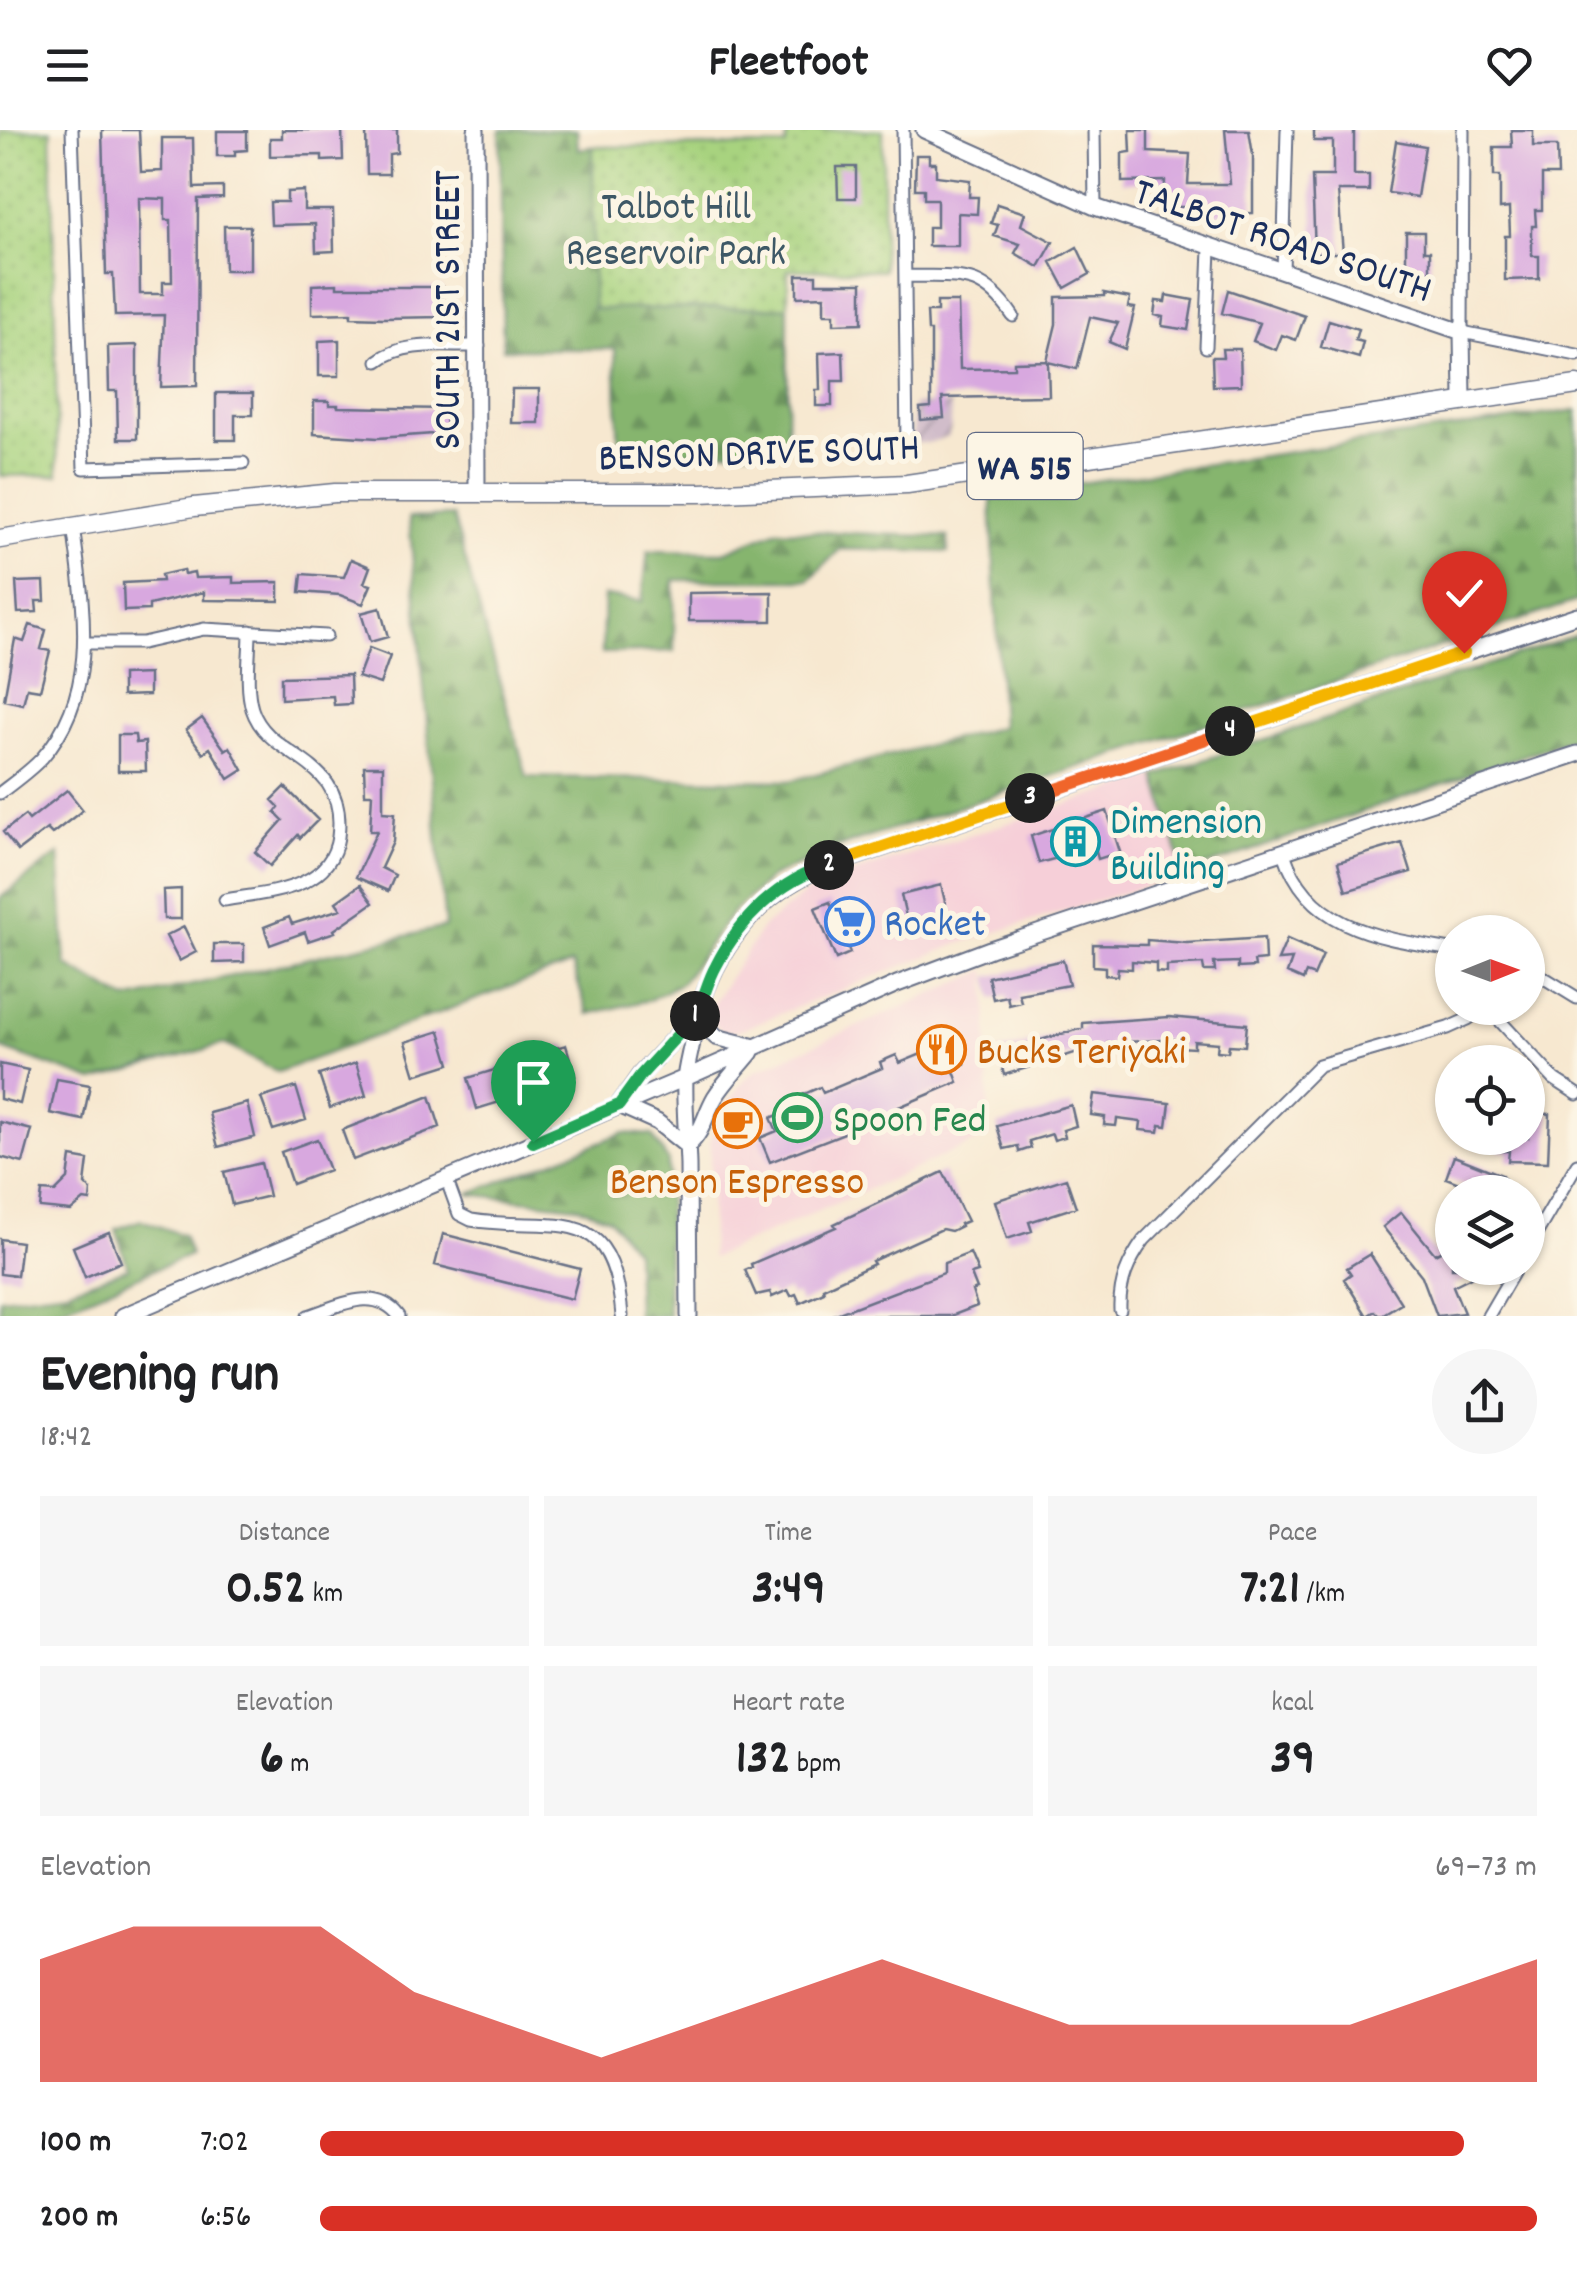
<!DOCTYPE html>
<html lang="en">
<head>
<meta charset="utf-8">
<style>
	:root { --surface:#fff; --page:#f6f6f6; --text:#202124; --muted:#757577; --accent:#d93025 }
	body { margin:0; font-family:Dekko,sans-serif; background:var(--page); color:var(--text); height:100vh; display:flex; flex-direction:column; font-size:38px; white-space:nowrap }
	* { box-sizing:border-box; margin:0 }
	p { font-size:32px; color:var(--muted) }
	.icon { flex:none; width:55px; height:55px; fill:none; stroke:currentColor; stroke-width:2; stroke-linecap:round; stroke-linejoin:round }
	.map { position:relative; height:1186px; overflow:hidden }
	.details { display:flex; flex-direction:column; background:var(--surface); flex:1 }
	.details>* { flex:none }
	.needle { width:65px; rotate:89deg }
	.tools { position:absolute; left:1435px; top:785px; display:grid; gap:20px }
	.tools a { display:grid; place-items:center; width:110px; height:110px; border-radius:50%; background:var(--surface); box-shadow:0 2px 8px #0004; font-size:50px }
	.pin { position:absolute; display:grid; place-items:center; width:85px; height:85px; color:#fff; margin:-102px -42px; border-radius:50% 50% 50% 0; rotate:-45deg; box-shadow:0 0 10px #0007 }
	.pin .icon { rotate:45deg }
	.km { position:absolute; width:50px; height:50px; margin:-25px; border-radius:50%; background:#222; color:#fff; font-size:28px; line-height:50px; text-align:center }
	.round { display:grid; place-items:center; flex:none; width:105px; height:105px; border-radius:52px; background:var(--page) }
	.headline { display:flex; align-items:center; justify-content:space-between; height:170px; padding:0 40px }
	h1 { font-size:55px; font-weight:800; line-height:75px }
	.figures { display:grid; grid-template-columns:repeat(3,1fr); gap:15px; height:170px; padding:10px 40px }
	.figures div { display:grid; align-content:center; border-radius:0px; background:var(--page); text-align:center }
	.figures b { font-size:50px; font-weight:800 }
	.figures small { font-size:28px; font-weight:400 }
	.figures p { font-size:28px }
	.chart { height:280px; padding:20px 40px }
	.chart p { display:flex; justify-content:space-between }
	.chart svg { width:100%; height:180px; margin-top:10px; fill:var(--accent); opacity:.7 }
	ul { padding:0 40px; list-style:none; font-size:32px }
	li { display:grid; grid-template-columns:160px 120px 1fr; align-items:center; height:75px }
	li i { height:25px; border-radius:12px; background:var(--accent) }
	header { display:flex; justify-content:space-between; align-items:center; height:130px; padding:0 40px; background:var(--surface); font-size:45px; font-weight:800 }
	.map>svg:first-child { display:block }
	.built { fill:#f6cfd8 }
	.industrial { fill:url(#industrial-furrows) }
	.forest { fill:url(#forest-firs); stroke:#507266; stroke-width:2.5 }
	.park { fill:url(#park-dots); stroke:#62816e; stroke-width:2.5 }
	.building { fill:#d8a8df; fill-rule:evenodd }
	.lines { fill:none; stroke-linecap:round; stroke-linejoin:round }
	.street-casing { stroke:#687086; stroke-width:15 }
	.secondary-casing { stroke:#687086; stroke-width:19 }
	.primary-casing { stroke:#687086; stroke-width:21 }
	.street { stroke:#fff; stroke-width:11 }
	.secondary { stroke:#fff; stroke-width:15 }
	.primary { stroke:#fff; stroke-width:18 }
	.split-1-casing { stroke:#fff; stroke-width:20 }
	.split-2-casing { stroke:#fff; stroke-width:20 }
	.split-3-casing { stroke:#fff; stroke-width:20 }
	.split-4-casing { stroke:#fff; stroke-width:20 }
	.split-5-casing { stroke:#fff; stroke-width:20 }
	.split-1 { stroke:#22a559; stroke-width:12 }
	.split-2 { stroke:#22a559; stroke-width:12 }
	.split-3 { stroke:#f5b400; stroke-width:12 }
	.split-4 { stroke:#f0652b; stroke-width:12 }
	.split-5 { stroke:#f5b400; stroke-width:12 }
	.labels { text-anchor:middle; stroke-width:10; stroke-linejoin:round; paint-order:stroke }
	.shield { fill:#fcf5e5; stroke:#5e6a86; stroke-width:2.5 }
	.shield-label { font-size:38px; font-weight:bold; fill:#1b2f5e }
	.park-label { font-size:40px; fill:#3e5866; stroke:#fcf5e5 }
	.street-label { font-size:40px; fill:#1b2f5e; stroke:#fcf5e5 }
	.culture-label { font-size:40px; fill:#0d838f; stroke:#fcf5e5; text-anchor:start }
	.shop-label { font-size:40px; fill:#366cbe; stroke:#fcf5e5; text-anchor:start }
	.food-label { font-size:40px; fill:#c56008; stroke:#fcf5e5; text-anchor:start }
	.leisure-label { font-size:40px; fill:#27864d; stroke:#fcf5e5; text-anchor:start }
</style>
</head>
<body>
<header><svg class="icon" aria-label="menu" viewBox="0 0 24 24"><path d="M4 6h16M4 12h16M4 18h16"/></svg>Fleetfoot<svg class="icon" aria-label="heart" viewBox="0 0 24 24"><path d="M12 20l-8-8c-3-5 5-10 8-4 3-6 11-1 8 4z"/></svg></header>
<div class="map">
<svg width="1577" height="1186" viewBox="0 0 1577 1186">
	<defs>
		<pattern id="industrial-furrows" width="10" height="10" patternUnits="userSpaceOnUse" patternTransform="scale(2.5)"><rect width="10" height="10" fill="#d1bdca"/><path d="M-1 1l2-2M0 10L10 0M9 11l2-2" fill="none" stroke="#a99aa7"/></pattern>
		<pattern id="forest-firs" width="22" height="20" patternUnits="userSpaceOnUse" patternTransform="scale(2.5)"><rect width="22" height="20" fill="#86b56e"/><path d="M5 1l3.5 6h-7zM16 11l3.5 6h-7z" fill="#6d945e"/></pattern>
		<pattern id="park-dots" width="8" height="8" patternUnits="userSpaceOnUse" patternTransform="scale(2.5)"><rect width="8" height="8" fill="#a8d37f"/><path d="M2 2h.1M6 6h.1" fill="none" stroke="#90b570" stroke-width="1.8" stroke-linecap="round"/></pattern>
	</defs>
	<rect width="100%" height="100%" fill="#fcf5e5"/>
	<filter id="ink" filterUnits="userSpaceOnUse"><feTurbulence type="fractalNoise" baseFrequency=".01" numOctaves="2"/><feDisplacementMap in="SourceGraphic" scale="20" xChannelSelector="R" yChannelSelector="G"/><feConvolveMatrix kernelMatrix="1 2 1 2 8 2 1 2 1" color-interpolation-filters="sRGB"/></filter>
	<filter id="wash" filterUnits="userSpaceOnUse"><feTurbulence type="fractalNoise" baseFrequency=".0048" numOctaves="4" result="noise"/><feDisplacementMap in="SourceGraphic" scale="40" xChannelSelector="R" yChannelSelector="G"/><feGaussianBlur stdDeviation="2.25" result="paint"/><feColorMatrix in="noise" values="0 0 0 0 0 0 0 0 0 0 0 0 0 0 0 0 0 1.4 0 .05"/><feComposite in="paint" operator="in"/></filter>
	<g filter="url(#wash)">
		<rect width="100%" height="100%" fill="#f7e8d0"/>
		<path class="built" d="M1156,646L1184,744L961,813L734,902L723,901L711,890L713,873L762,798L804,764L867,738Z
			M987,840L989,1006L711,1128L710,1011L717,986L744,950L755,941Z"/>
		<path class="industrial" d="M913,274H951V299L947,307L928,313H913Z"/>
		<path class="forest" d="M500,0H577L578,19L593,17L594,179L788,177L787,319L619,323L615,219H503Z
			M1577,280V471L836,718L771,747L732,783L681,853L649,870L588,884L572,834L278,942L224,914L94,951L0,918V768L59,724L66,835L127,870L445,797L409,388L453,386L527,647L789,651L1001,597L991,366Z
			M778,400L948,407V422L840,419L809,450H674V521L602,523L604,466L642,471L648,421L724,422Z
			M1577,505V607L1184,744L1156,646Z
			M623,1003L652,1005L668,1031V1186H637L635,1121L609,1088L577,1076L468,1064Z
			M141,1090L183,1105L190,1125L43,1186H0V1168L67,1160L128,1138L116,1099Z"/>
		<path class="park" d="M0,0H51L58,345L0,346Z
			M787,0H883V140H788V177L593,179V17L786,16Z"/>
		<g id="blocks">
			<path class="building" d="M102,0H139L141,42L162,41V8H193L194,58L223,57V68L198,69L197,256L161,257L164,185L115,186L113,144H106ZM139,68L165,69V90H171L172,152H163V164H140Z
				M282,0H342L343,30L322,31V25L270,26V8H282Z
				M366,0H397V23L389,24V44H367Z
				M1130,0H1148V22L1190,24L1188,54H1230L1225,0H1249L1253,25V83L1199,84L1198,78L1164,76L1165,51L1122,52V23L1131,22Z
				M1314,0H1354V45H1369V61H1338L1343,123H1315L1312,46H1333V11H1314Z
				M1511,0H1533V16H1557L1558,45H1542V80H1535L1536,96H1532V126H1539V149L1505,150V106H1510L1509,78L1500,79V46H1494V17H1512Z
				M217,1H247V20L235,21V26H217Z
				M1396,11L1425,16L1417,67L1388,63Z
				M916,25H929V33H936V46L970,50L969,67H978L977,84L958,83V116H928V97H937V69H924V59H915Z
				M837,37H856V68H838Z
				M304,61V80H333L334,121L316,122L315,94L271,95L270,72H287V62Z
				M997,74L1025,83L1021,95L1053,112L1039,137L1015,123L1020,114L994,106L998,95L991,93Z
				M224,96H250V140H225Z
				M1406,102H1424V121H1430V150H1406Z
				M1077,117L1090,144L1065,158L1051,132Z
				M797,145H816V153H862V193L834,194V184H824V166L797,167Z
				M337,154V157H442L443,187L383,188L351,187V183L312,184V155Z
				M1228,160L1305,186L1296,210L1282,205L1276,220L1253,211L1260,193L1222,183Z
				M1104,163L1130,168L1128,177L1135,178L1125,219L1109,212L1118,193L1090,187L1077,239L1048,232L1049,266L942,268L944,288L921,290L920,278L931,277V201H928L927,182H937V172H958L960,239L1014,238V232L1047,231L1056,194V167L1104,166Z
				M1166,165L1193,170L1188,200L1162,196L1163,187L1154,185L1156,171L1165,172Z
				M1329,190L1358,199L1355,210L1363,212L1359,228L1321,217Z
				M339,210V246H319V211Z
				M137,215V309H118L117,261H109L108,216Z
				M1222,219H1240L1241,255L1213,256L1212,227H1223Z
				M843,222L844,251H832V276H816V260H820L819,223Z
				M512,259H539V293H511Z
				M216,263H253V285H235V310H216Z
				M314,271H329V275H338V277L445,279L446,303L378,308L314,304Z
				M351,429L370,437L364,453L371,455L363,474L340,465L300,462L302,444L344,447Z
				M183,440L184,444L194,442L195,448L233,447V453L279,452V471L204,470V462L149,475V480L124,481L123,453L162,451L161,445Z
				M44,451L45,471H36L37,482L18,483L16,452Z
				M772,462V491H689V463Z
				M380,478L388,507L370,512L361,483Z
				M30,495L46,500L41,519L50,521L40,560L27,558L23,574L4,570L15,509L24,512Z
				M369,518L390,526L380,554L358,547Z
				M149,544V565L122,566V545Z
				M350,545L351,574L334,575L333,566L281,569V547Z
				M202,588L225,620L230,617L243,640L229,649L210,618L203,623L186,600Z
				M118,605H135L136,613L145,612L146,641H118Z
				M364,636H383V682L395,683L393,712L381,738L395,745L388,761L356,747L377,701H370L372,664H365Z
				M285,657L318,690L300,708L298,705L270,736L255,722L283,690L275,682L279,677L272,670Z
				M67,660L83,680L52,704L47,699L18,721L3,702L25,685L29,690Z
				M1107,681L1120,722L1098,729L1095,718L1039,733L1031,706Z
				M1402,713L1411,742L1346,761L1338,732Z
				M360,755L373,773L334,800L335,802L308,811L305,802L270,815L264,797L289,787L292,794L341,779L336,772Z
				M941,755L947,780L943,781L945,790L909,799L901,765Z
				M181,759V789H164L163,760Z
				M830,772L837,791L856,783L861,796L843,804L850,823L836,829L815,778Z
				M184,797L196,822L179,831L166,806Z
				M1264,808L1265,830L1254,831L1255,837L1238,838V832L1214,833L1215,841H1204L1203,834L1167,836V843L1156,842V833L1132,831V839L1118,838L1117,846L1105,845V837L1093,836V814L1147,815V810L1187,813Z
				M1287,809L1323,825L1314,846L1306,843L1303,850L1287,843L1292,829L1278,830Z
				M214,814H244V832L214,833Z
				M1063,830L1069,855L1019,864L1021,872L1009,875L1007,866L993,869L988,847Z
				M1169,887L1247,894L1245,916L1229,915L1228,922L1217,921L1218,913L1194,911V918L1179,917L1180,909L1108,913L1109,921H1098L1097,916L1004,945L998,922L1083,898V893Z
				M440,901L450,934L415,945L405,912Z
				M955,910L965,934L953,939L958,952L899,977L901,981L770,1032L760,1008L777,1001L771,988L808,972L804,964L820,957L823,963L882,938L880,932L896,925L900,933Z
				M566,915L575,946L536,957L528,926Z
				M356,933L366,966L330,978L319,945Z
				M0,934L28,940L20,974L0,969Z
				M507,936L516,967L477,979L468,948Z
				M57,949L90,955L83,990L50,983Z
				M296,957L306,990L273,1000L261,968Z
				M1094,964L1170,973L1167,996L1160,995L1159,1002L1140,1000L1141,992L1117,989L1116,996L1104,995L1105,987L1091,985Z
				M430,966L440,997L353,1030L342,1000Z
				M247,973L255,1007L218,1017L209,983Z
				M1071,975L1076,996L1063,1000L1065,1007L1054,1010L1052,1004L1029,1011L1031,1018L1019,1022L1018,1016L1004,1019L997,996Z
				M1528,983L1550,984L1548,1032L1508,1031L1509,1021H1499L1500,1008H1528Z
				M0,992L32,1000L23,1033L0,1027Z
				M317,1009L329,1040L292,1054L281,1022Z
				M1454,1026L1502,1045L1513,1062H1482L1446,1048Z
				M71,1027L88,1030L85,1054L91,1060L90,1071L84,1070L71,1081L40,1078L42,1061L55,1062L68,1049Z
				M261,1033L269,1066L232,1075L224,1042Z
				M943,1042L967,1091L960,1094L961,1096L951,1101L942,1099L872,1131L874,1134L823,1158L824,1162L800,1173L796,1164L791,1166L788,1160L772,1167L770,1162L756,1165L745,1140L752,1137L751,1134L836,1097L834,1094Z
				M1066,1048L1076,1077L1029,1092L1032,1101L1007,1109L995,1071Z
				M1401,1082L1435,1124L1452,1115V1138H1489L1453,1156L1464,1183L1437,1186L1422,1146L1383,1097Z
				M109,1102L121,1132L85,1147L73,1117Z
				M443,1104L580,1139L572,1169L435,1135Z
				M0,1109L21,1112L17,1146L0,1144Z
				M970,1123L978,1142L971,1144L977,1159L972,1161L977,1176L951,1186H831L944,1143V1133Z
				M1370,1124L1401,1173L1380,1186L1375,1181L1367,1186L1344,1149L1351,1144L1347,1138Z"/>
		</g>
	</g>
	<g filter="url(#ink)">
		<use href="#blocks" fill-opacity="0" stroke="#687086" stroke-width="2.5"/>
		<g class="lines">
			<defs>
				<path id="street" d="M72,0L84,338L243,333
					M903,0L907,313
					M1094,0L1095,77
					M1463,0L1462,202L1577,225
					M1283,142L1287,0
					M906,146C958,148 980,138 1013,186
					M1206,217L1210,119
					M378,231C405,210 446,217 479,216
					M86,513H142L204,499L326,506
					M0,663C14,652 30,641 42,628C101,561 83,475 73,395
					M1284,723C1309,801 1383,808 1452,820
					M225,770C268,762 330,761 338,707C349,626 269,632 252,579C245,555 250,525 250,501
					M1528,838L1577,868
					M1488,878L1554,949L1577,964
					M446,1048L459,1084L471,1090C555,1104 612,1066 622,1186
					M1528,1118L1577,1034
					M1120,1180C1119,1153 1128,1132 1144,1110L1319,935L1448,898L1468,889L1481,878
					M308,1186C339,1176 375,1155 399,1186
					M1488,1186L1516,1138"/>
				<path id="secondary" d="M476,0L477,361
					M924,0L1095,77L1462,202L1463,270
					M697,884L716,907L755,917
					M619,975L640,945L697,884
					M619,975L657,992L687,1016
					M687,1016C704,1001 704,986 715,967C725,951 739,937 751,922
					M123,1186L685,948L897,854L990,819L1577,624
					M689,1186C689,1135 688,1084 688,1034C687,1006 684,977 685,950C686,937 690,924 692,912C705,835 748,768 822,738L1577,485"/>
				<path id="primary" d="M0,409L194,377L335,363H700L907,354L1577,255"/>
			</defs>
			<use href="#street" class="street-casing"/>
			<use href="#secondary" class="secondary-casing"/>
			<use href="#primary" class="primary-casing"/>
			<use href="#street" class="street"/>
			<use href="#secondary" class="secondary"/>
			<use href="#primary" class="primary"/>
		</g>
	</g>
	<g class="lines" filter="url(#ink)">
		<defs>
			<path id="split-1" d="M533,1012L619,975L640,946L695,886"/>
			<path id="split-2" d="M695,886C704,870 707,852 716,836C740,788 779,751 829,735"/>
			<path id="split-3" d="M829,735L1030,668"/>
			<path id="split-4" d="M1030,668L1230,601"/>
			<path id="split-5" d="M1230,601L1464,523"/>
		</defs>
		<use href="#split-1" class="split-1-casing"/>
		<use href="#split-2" class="split-2-casing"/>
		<use href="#split-3" class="split-3-casing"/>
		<use href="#split-4" class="split-4-casing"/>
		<use href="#split-5" class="split-5-casing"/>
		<use href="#split-1" class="split-1"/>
		<use href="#split-2" class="split-2"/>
		<use href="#split-3" class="split-3"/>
		<use href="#split-4" class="split-4"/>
		<use href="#split-5" class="split-5"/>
	</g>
	<defs>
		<symbol id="building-ring" viewBox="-11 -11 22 22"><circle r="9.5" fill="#fcf5e5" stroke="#0f9aa8" stroke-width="1.5"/><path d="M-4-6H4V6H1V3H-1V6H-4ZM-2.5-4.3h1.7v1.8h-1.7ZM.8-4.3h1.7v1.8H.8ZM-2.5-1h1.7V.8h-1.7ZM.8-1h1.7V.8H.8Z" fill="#0f9aa8"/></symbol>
		<symbol id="supermarket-ring" viewBox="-11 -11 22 22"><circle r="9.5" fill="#fcf5e5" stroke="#3f7fe0" stroke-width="1.5"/><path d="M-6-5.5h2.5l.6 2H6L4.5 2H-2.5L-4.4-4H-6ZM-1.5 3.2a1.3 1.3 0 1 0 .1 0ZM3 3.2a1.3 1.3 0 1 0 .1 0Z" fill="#3f7fe0"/></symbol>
		<symbol id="restaurant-ring" viewBox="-11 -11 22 22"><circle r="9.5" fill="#fcf5e5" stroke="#e8710a" stroke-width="1.5"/><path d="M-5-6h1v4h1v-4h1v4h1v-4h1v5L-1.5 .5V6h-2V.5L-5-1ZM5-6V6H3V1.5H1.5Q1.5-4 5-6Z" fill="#e8710a"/></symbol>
		<symbol id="stadium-ring" viewBox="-11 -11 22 22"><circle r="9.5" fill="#fcf5e5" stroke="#2e9e5b" stroke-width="1.5"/><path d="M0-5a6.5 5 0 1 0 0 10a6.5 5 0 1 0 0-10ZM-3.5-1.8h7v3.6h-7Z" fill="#2e9e5b"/></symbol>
		<symbol id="cafe-ring" viewBox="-11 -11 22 22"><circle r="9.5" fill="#fcf5e5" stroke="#e8710a" stroke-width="1.5"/><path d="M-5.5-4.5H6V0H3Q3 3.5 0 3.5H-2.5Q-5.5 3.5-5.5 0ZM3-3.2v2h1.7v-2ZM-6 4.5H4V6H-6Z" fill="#e8710a"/></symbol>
	</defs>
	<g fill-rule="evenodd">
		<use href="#building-ring" x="1048" y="684" width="55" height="55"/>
		<use href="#supermarket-ring" x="822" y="764" width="55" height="55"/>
		<use href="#restaurant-ring" x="914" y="892" width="55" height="55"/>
		<use href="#stadium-ring" x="770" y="960" width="55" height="55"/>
		<use href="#cafe-ring" x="710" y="966" width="55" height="55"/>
	</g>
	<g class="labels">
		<rect class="shield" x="967.5" y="303" width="115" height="66" rx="8"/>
		<g class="shield-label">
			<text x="1025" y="349">WA 515</text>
		</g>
		<g class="park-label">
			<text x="676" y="88">Talbot Hill<tspan x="676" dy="46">Reservoir Park</tspan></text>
		</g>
		<g class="street-label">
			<text transform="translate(1284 108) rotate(19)" y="14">TALBOT ROAD SOUTH</text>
			<text transform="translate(445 180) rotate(-90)" y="14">SOUTH 21ST STREET</text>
			<text transform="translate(759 320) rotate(-2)" y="14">BENSON DRIVE SOUTH</text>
		</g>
		<g class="culture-label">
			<text x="1110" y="703">Dimension<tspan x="1110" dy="46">Building</tspan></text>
		</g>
		<g class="shop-label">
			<text x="884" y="805">Rocket</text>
		</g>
		<g class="food-label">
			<text x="977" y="933">Bucks Teriyaki</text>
			<text x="737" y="1063" text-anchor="middle">Benson Espresso</text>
		</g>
		<g class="leisure-label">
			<text x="833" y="1001">Spoon Fed</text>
		</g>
	</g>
</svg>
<div class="tools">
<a><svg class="needle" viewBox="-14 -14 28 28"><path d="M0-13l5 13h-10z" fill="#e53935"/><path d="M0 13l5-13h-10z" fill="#757577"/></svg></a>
<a><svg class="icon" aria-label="locate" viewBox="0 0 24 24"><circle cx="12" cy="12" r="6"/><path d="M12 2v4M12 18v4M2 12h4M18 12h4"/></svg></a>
<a><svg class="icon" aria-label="layers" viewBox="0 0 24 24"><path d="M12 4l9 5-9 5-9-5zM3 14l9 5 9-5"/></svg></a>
</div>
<div class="pin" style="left:533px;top:1012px;background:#1e9e55"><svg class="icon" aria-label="arrive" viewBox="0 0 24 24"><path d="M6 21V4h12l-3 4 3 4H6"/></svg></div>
<div class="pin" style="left:1464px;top:523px;background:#d93025"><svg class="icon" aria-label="check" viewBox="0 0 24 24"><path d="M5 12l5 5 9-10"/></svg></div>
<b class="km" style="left:695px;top:886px">1</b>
<b class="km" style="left:829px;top:735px">2</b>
<b class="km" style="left:1030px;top:668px">3</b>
<b class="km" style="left:1230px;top:601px">4</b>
</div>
<section class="details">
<div class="headline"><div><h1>Evening run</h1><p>18:42</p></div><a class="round"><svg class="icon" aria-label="share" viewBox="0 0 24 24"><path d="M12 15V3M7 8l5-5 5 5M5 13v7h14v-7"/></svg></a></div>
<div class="figures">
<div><p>Distance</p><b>0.52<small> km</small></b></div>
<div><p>Time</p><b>3:49</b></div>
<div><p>Pace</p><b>7:21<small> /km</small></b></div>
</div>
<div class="figures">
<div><p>Elevation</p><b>6<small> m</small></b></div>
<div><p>Heart rate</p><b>132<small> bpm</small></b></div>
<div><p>kcal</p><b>39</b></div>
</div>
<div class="chart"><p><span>Elevation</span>69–73 m</p>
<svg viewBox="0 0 160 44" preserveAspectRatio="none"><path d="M0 44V14L10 6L20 6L30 6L40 22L50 30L60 38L70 30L80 22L90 14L100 22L110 30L120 30L130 30L140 30L150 22L160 14V44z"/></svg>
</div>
<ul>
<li><b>100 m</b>7:02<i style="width:94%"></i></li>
<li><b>200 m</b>6:56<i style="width:100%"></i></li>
</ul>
</section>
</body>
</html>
